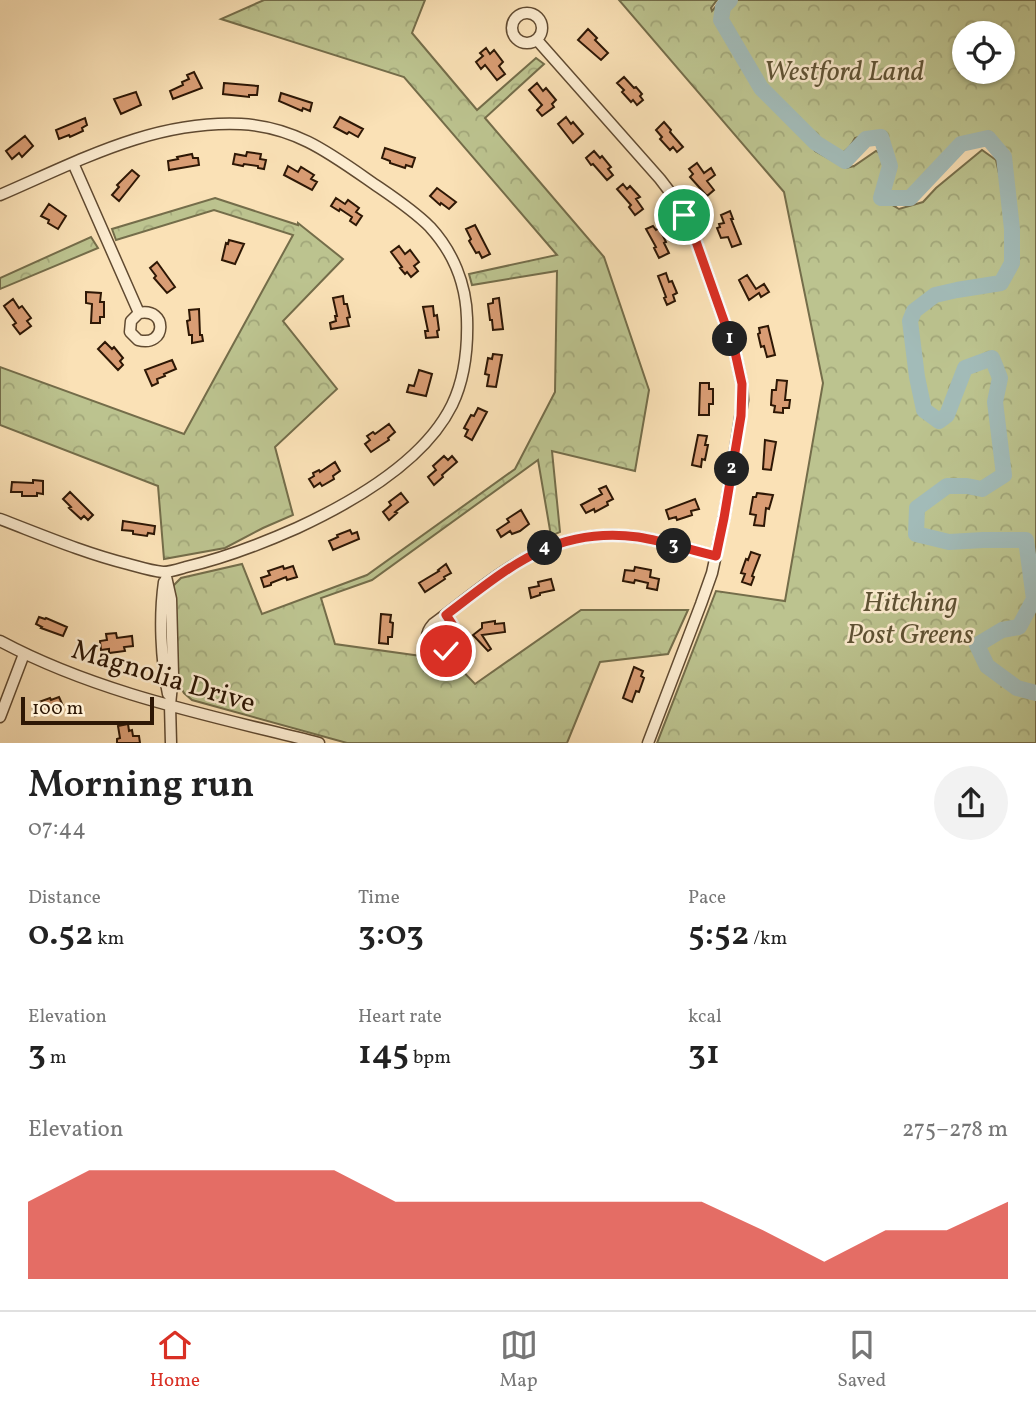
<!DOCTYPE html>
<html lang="en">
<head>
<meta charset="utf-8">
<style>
	:root { --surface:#fff; --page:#f2f2f2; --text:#222; --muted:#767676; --line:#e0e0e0; --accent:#d93025 }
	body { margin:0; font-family:Vollkorn,serif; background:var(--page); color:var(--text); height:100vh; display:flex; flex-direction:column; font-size:26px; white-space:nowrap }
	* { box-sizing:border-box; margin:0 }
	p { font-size:23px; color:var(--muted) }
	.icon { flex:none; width:38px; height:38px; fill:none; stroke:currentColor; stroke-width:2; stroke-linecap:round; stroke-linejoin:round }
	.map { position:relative; height:743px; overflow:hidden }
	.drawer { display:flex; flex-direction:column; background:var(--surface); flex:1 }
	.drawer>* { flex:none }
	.buttons { position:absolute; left:952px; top:21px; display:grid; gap:14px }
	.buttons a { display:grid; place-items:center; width:63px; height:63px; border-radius:50%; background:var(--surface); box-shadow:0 2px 5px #0004; font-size:35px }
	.scale { position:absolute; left:21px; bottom:18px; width:133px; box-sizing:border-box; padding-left:7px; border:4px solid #2d1705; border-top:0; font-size:19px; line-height:24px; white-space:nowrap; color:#2d1705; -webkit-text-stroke:5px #fcecd0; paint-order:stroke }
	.pin { position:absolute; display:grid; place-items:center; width:60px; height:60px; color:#fff; margin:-30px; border:4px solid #fff; border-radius:50%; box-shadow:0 2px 7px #0007 }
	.km { position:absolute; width:35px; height:35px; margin:-18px; border-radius:50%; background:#222; color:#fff; font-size:19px; line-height:35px; text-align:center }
	.round { display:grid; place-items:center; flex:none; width:74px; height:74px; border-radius:37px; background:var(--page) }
	.headline { display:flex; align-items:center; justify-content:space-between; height:119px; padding:0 28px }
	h1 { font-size:38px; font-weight:600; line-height:52px }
	.metrics { display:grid; grid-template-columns:repeat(3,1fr); gap:10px; height:119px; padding:7px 28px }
	.metrics div { display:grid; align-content:center }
	.metrics b { font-size:35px; font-weight:600 }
	.metrics small { font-size:19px; font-weight:400 }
	.metrics p { font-size:19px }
	.chart { height:196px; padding:14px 28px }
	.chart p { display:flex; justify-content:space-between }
	.chart svg { width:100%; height:126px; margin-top:7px; fill:var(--accent); opacity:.7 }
	.dock { display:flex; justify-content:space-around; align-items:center; height:98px; border-top:2px solid var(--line); background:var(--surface); font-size:19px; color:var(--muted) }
	.dock a { display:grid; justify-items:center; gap:4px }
	.dock .current { color:var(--accent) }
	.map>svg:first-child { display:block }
	.park { fill:url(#park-crowns); stroke:#746d4a; stroke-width:2; fill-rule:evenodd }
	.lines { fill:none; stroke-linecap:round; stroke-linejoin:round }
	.river { stroke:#a2bbb8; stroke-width:16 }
	.building { fill:#d99d74; stroke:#2d1705; stroke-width:2 }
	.minor-casing { stroke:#604a31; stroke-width:13 }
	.minor { stroke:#fcecd0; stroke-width:10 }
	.route-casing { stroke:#fff; stroke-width:14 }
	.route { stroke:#d93025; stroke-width:9 }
	.labels { text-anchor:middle; stroke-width:5; stroke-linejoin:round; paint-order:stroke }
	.park-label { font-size:28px; font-style:italic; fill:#5f5335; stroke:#fcecd0 }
	.street-label { font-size:28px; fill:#2d1705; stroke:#fcecd0 }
</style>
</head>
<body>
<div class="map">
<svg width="1036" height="743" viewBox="0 0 1036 743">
	<defs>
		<pattern id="park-crowns" width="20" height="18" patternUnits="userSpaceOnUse" patternTransform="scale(1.75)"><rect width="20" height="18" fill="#bcc38f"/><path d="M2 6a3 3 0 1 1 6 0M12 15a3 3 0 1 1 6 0" fill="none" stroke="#a2a77a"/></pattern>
	</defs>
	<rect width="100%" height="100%" fill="#fae1b6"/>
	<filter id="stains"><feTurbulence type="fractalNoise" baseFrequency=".00286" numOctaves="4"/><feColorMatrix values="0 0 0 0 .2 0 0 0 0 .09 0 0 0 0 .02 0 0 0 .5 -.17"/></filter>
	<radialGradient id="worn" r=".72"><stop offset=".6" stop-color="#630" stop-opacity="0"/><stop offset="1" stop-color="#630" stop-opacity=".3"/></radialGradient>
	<path class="park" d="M264,0H425L412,33L477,110L536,58L544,64L485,118L604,257L649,390L635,471L552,451L560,532L551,536L538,460L372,580L321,598L335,644L421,656L434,664L454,662L475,684L581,610H688L668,654L600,662L567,743H347L192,700L184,693L177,681L173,586L181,578L242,564L262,614L367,575L515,469L555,392L557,271L472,285L469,274L557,255L404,77L221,19Z
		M619,0H717L711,8L712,11L717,5L724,0H1036V743H657L716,591L785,601L823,383L784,192ZM964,33H1003V72H964ZM793,118L827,153C841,157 849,150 855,138C886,129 890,140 884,169L881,154L876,151L854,166L846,168L815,151ZM968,137C999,140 1005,174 1005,200L996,160L982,150L936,188L923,202L899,209L894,206C914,202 944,157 959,139Z
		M215,198L298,225V223L343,259L283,321L337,389L275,447L293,515L263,528L225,548L164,559L158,486L0,425V367L184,434L293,235L214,210L116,240L112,229Z
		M91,237L98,248L0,289V278Z"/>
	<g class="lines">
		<path class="river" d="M730,0L723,7L721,20L761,88L816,143L845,161L866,139L881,137L890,166L881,198H910L961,144L988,138L1004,157L1012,229V263L1001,283L957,290L935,295L914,311L910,321L917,377L924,410L939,421L947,415L965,368L992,358L1000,378L995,402L1004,475L982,489L967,486H947L917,508L916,534L949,542L983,540H1026L1034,599L1019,627L1002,630L977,645L987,666L1017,688L1036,693"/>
	</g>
	<path class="building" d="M588,29L597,38L595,40L608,53L601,60L578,40Z
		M486,48L490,54L494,50L503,62L499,66L505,74L497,80L485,65L481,69L476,62L483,56L480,53Z
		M194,72L202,88L173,99L170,91L183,85L182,82L189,79L187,75Z
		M624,77L634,88L636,87L642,94L640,96L643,100L637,105L633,100L631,102L622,92L624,90L617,83Z
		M224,83L258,86L257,95H249V97L223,94Z
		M537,83L543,91L546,88L556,100L552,104L554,107L542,116L537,110L542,105L529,90Z
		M136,92L141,105L121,114L114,99Z
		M281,93L312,103L310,111L303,108L302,111L279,101Z
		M340,117L363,129L358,137L349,132L347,134L334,127Z
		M566,117L571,124L573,122L583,134L573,143L558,124Z
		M85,118L87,125L82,128L83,131L70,137L69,135L59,139L56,130Z
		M664,122L671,130L670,132L683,147L677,152L673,147L670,150L660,139L662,137L656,130Z
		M25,136L33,146L22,157L19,153L12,159L6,151Z
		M385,148L415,158L412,167L406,165L405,168L390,163V161L382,158Z
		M594,151L600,158L602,156L611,167L608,169L613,175L607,180L593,164L591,165L586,158Z
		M247,152L261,154L260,159L266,160L264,169L258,168V166L244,164L243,166L233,164L235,154L246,156Z
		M192,154L193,158H198L199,165L169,170L168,161L178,159L177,157Z
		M697,163L704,173L711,168L715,175L707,181L714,190L707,196L690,177L693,174L689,169Z
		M288,166L298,172L301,167L314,175L311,179L317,182L312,190L284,175Z
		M132,170L139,176L119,201L112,195L119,187L117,185Z
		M623,184L627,189L630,186L640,197L636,199L643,209L635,215L629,207L631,205L617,189Z
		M437,188L456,202L449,209L441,203L440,205L430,196Z
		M336,198L345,204L348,200L359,208L356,212L362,216L356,225L350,221L352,217L340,209L339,211L331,206Z
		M49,204L66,216L58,229L48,223L49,220L41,216Z
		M730,211L733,219H731L741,244L732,247L728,237L721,238L717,228L720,227L719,224L724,223L721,215Z
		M475,225L490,254L482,258L479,252L476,253L469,241L471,239L466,229Z
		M653,226L656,230L659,228L666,242L664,243L669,253L659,258L654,248L656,247L646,229Z
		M229,240L244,244L235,264L222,260L226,243L228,244Z
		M399,246L405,254L410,250L419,262L414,266L418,271L411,277L407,272L405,274L400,268L402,267L391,252Z
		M157,262L175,287L167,293L154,278L156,276L150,268Z
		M666,273L669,282L672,281L677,293L673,295L675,301L667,305L664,298L666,297L658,276Z
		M747,275L756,289L764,284L769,292L761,297L759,293L749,300L739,280Z
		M86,292L101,293L100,302H104V317H100V323H91L92,304L86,303Z
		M343,296L344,304H347L350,317L347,318L349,326L331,329L330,323L336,321L335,316H337L333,298Z
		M499,298L503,329L493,330L492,320H490L488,304L493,303V299Z
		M13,299L19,308L22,306L31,318L27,321L31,326L20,334L13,325L16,323L4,306Z
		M433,306L434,316L437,315L439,330L437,331L438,337L426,338L425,331H428L423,307Z
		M199,309L200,335H202L203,341L192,343V335H189L187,321L190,320L189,310Z
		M768,326L775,355L767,357L764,346L761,347L758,334L760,333L759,328Z
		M105,342L112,349L114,347L123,358L120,361L123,365L118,370L98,349Z
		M493,354L502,355L496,387L487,386L489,375L485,374L488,358L492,359Z
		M172,360L176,369L164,374L165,376L157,379L158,383L152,386L145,370Z
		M419,370L432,374L426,396L407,392L409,385L414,386Z
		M777,380L787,381L785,400H790L789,408H783V413L774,412L775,406L771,405L772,390H776Z
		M700,383H709V389H713V404H709V415H699Z
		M478,408L487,412L472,440L465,436L468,430L464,428L471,415L474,416Z
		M389,424L395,432L388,438L389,440L371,452L365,444L370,440L367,436L373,432L375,434Z
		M698,435L707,436L705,445H708L705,460L702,459L701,467L692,465Z
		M765,440L776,442L771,470L763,469Z
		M444,456L448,460L452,456L457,462L442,475L443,477L434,485L428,477L436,470L433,466Z
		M335,462L340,471L333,476L334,479L322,486L320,483L314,487L309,479L314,476L313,473L319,470L320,472Z
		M33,480L43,481V494L37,493V496H22V492H11L12,482L33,483Z
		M606,486L613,499L607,502L608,505L595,512L594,509L586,513L581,505L602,494L599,489Z
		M70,492L93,515L88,520L84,516L81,519L69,508L71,507L63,499Z
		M401,493L408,502L395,512L397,513L389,520L383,512L391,505L389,502Z
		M757,493L773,495L769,509L766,508L764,526L754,525L756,515L750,514L753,497H756Z
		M695,499L699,509L691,511L692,515L677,520L676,517L669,519L666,510Z
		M521,510L529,524L520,531L512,534L510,531L501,537L497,530L509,522L507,519Z
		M123,521L155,526L154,534L148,533L147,536L133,534V531L122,530Z
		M350,530L352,534L357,532L359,539L333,550L329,541L338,537L337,535Z
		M751,552L760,555L752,576L754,577L751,585L742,582L745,574L741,573L746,559L748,560Z
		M446,564L451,573L444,577L445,579L425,592L419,583L439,571L438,570Z
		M283,566L284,569L293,566L297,577L287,580L286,577L271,583V585L264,587L261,578L270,575L268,571Z
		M635,567L651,570L650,577L659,579L657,590L647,588L648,583L635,580L634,583L623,581L625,570L634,571Z
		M551,579L554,590L540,593V595L531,598L529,588L539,586L538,582Z
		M381,614L391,615L390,622L393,623L392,637H388V644L379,643Z
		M39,617L45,619L46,618L67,627L63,636L41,628L42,627L36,624Z
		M495,621V624L504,623L505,632L482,635L491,649L488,651L473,635L482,628V623Z
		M116,633L117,638L132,636L133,646L124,647L125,651L109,653V649L101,650L100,641L107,640L106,634Z
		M634,667L643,671L641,676L644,678L639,692L636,691L632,702L623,698Z
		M59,697L63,706L35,716L33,709L38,707L36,703L50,698L51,700Z
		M128,724L129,731L132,730L133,736H139L140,743H117V739L120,738L118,726Z"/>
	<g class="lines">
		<defs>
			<path id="minor" d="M512 28a15 15 0 1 1 30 0a15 15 0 1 1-30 0Z
				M537,40L660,179L673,196L693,233L735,352L742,384L743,400L724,518L712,573L701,604L648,743
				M73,163L139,313C168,307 167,348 138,340L130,332L131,321L139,313
				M0,195C79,161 153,120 241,124C296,127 331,154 374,184C393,197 413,210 430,227C453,252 466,284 467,318C468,348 465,378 452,405C424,462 353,502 297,528C261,544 225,558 186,567C179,569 170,572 163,572C151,571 139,567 128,564C84,553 42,535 0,519
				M165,572L171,599L173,675L170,705L171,743
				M164,582C159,617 161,660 168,694
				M446,615C455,629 467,647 441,652C426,648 423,635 433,624C499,575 548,525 638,537C664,541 690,550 716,556
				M0,641C99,694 212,716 319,743
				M0,717L24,654"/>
		</defs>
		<use href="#minor" class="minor-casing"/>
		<use href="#minor" class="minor"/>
	</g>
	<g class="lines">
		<defs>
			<path id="route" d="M446,651C465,640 455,628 446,615C508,568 554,526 638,537C664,541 690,550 716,556L724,518L741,416L742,384L735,352L693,233L684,215"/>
		</defs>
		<use href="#route" class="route-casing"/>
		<use href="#route" class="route"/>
	</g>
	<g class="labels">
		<g class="park-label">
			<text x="844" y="80">Westford Land</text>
			<text x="910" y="611">Hitching<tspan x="910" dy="32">Post Greens</tspan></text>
		</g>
		<g class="street-label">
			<text transform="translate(164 675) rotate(17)" y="10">Magnolia Drive</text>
		</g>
	</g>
	<rect width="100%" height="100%" filter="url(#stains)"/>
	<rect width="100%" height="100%" fill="url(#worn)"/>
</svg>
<div class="buttons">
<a><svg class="icon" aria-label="locate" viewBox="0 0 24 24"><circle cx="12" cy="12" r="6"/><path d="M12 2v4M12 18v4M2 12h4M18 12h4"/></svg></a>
</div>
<div class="scale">100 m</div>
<div class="pin" style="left:684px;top:215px;background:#1e9e55"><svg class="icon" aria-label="arrive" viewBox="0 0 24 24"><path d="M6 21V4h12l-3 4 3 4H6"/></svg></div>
<div class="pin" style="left:446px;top:651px;background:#d93025"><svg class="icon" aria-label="check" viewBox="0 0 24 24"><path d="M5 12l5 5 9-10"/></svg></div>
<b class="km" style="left:730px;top:339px">1</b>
<b class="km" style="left:732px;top:469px">2</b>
<b class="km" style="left:674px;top:546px">3</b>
<b class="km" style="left:545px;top:548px">4</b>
</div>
<section class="drawer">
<div class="headline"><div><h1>Morning run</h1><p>07:44</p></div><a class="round"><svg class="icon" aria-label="share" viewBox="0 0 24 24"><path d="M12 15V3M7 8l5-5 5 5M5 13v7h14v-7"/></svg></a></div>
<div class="metrics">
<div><p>Distance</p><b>0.52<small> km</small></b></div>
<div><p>Time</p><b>3:03</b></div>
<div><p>Pace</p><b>5:52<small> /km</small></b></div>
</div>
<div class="metrics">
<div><p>Elevation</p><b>3<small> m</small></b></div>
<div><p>Heart rate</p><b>145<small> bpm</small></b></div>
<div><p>kcal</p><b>31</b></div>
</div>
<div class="chart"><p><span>Elevation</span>275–278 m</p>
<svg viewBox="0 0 160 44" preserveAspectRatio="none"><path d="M0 44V17L10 6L20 6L30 6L40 6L50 6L60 17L70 17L80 17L90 17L100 17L110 17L120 27L130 38L140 27L150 27L160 17V44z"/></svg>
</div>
</section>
<nav class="dock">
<a class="current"><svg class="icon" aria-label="home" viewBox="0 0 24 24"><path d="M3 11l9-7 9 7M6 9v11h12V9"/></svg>Home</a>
<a><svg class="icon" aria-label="map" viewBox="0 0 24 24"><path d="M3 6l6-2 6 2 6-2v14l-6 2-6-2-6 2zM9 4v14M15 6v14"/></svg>Map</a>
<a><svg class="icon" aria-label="saved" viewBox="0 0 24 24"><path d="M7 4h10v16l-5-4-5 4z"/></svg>Saved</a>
</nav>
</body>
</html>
